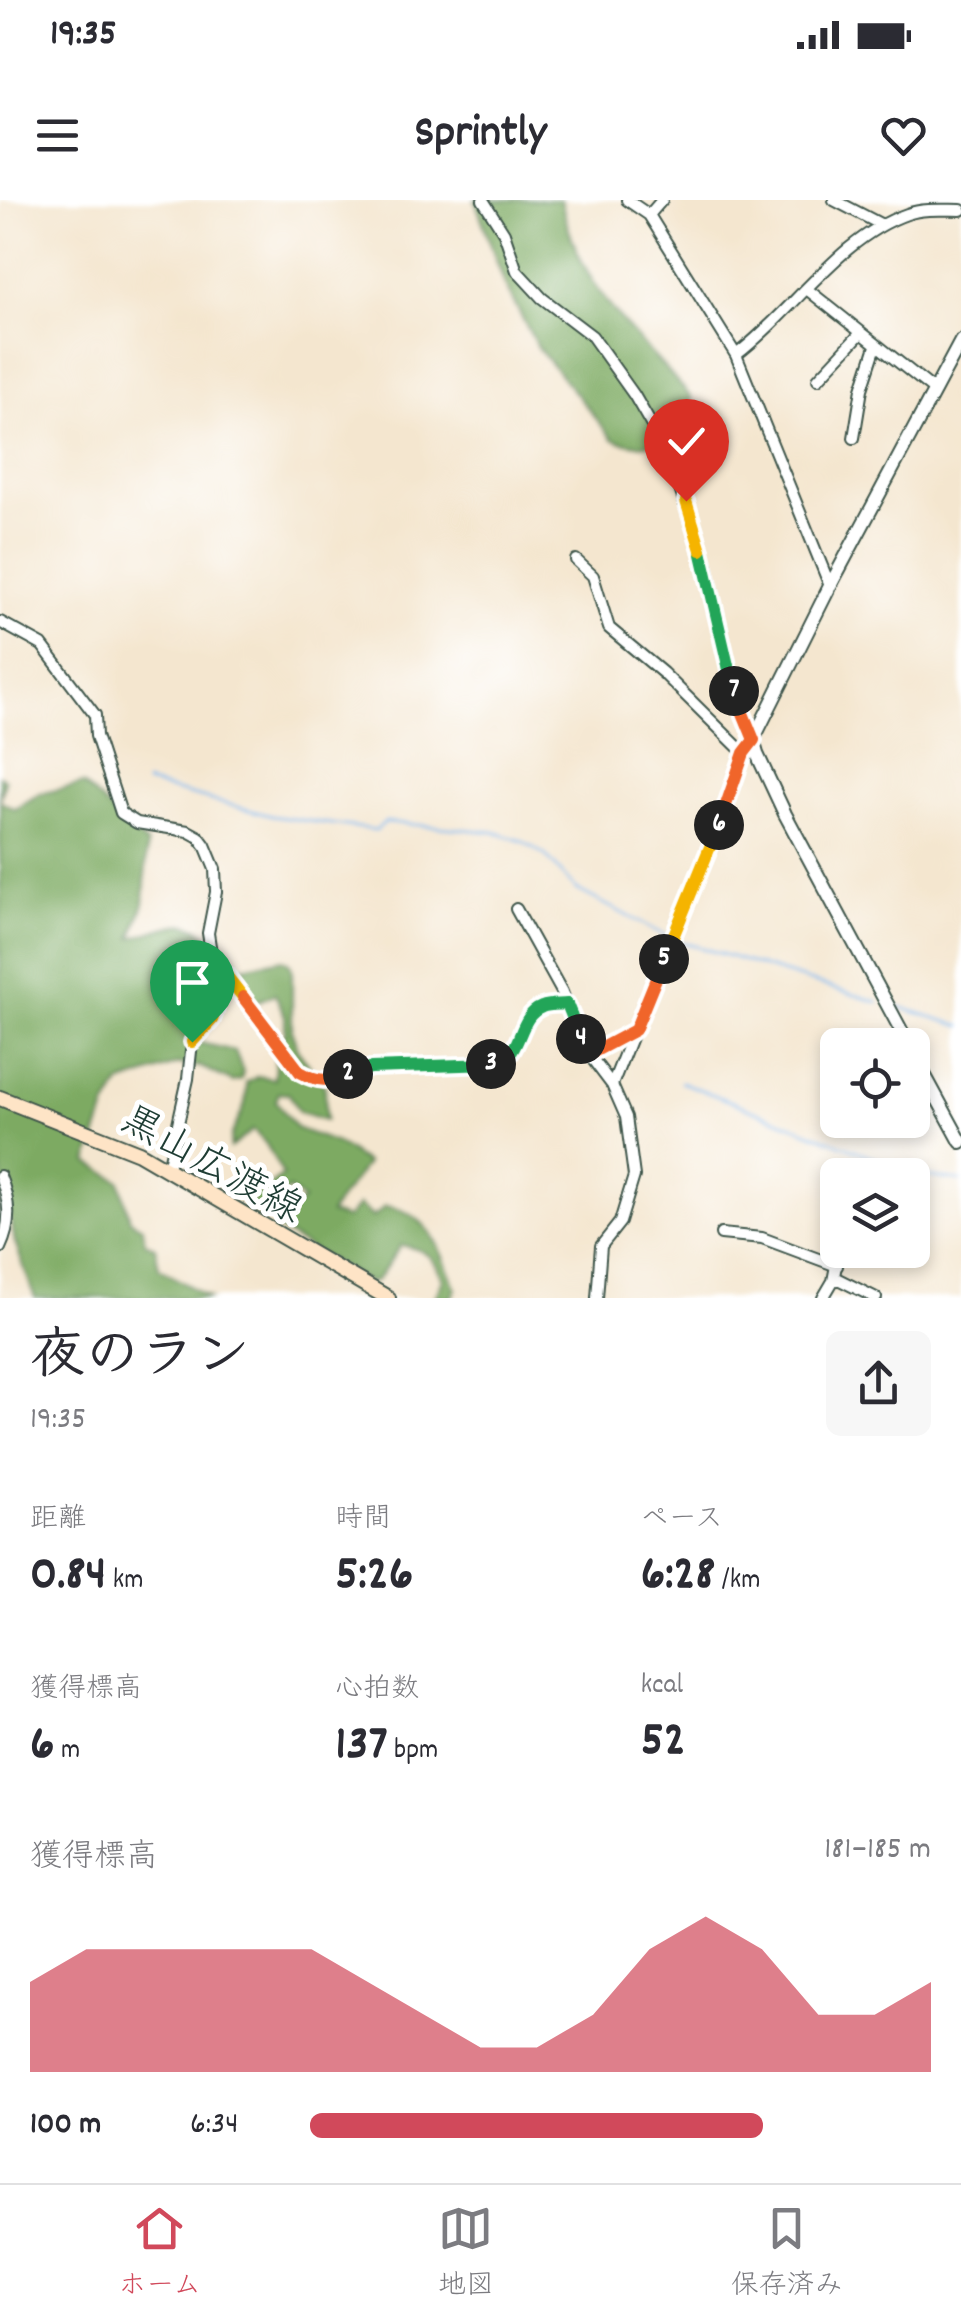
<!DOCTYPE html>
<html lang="ja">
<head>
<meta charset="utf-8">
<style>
	:root { --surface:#fff; --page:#f7f7f7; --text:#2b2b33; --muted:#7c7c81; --line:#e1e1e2; --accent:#d1495b }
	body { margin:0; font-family:Dekko,"Klee One",sans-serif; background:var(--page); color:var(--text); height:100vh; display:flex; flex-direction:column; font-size:38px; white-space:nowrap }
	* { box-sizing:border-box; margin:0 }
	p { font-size:32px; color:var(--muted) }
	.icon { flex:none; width:55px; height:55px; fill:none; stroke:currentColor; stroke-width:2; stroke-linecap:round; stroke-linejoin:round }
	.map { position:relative; height:1098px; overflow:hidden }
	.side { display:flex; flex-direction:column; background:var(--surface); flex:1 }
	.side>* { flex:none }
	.tools { position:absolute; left:820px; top:828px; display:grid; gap:20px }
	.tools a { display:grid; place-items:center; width:110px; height:110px; border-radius:15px; background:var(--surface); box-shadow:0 5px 15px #0003; font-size:50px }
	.pin { position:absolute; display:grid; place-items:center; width:85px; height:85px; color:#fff; margin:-102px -42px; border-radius:50% 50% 50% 0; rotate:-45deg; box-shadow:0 0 10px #0007 }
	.pin .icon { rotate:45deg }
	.km { position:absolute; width:50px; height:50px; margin:-25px; border-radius:50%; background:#222; color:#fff; font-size:28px; line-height:50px; text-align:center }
	.round { display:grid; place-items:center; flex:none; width:105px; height:105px; border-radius:15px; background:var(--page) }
	.headline { display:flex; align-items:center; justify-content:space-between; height:170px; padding:0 30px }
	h1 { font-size:55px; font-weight:700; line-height:75px }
	.metrics { display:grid; grid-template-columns:repeat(3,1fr); gap:15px; height:170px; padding:10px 30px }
	.metrics div { display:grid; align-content:center }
	.metrics b { font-size:50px; font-weight:700 }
	.metrics small { font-size:28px; font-weight:400 }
	.metrics p { font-size:28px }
	.chart { height:280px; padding:20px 30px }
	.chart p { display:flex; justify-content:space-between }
	.chart svg { width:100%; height:180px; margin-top:10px; fill:var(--accent); opacity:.7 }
	ul { padding:0 30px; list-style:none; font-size:32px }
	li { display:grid; grid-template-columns:160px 120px 1fr; align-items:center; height:75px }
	li i { height:25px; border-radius:12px; background:var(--accent) }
	.status { display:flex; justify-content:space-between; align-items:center; height:70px; padding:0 50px; background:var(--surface); direction:ltr }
	.status svg { height:28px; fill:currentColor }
	header { display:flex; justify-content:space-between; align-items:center; height:130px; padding:0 30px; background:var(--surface); font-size:45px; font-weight:700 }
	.menu { display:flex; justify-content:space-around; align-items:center; height:140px; border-top:2px solid var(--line); background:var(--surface); font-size:28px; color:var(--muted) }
	.menu a { display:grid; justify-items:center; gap:5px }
	.menu .active { color:var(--accent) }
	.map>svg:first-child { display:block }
	.forest { fill:#7daa62; stroke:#4e744b; stroke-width:2.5 }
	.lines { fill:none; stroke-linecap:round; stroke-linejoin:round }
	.stream { stroke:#79b5eb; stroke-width:2.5 }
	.minor-casing { stroke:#3f564b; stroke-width:14 }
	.tertiary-casing { stroke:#3f564b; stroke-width:16 }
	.secondary-casing { stroke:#3f564b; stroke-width:18 }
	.minor { stroke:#fff; stroke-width:10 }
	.tertiary { stroke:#fff; stroke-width:12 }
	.secondary { stroke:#fee4c6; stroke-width:14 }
	.split-1-casing { stroke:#fff; stroke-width:20 }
	.split-2-casing { stroke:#fff; stroke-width:20 }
	.split-3-casing { stroke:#fff; stroke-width:20 }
	.split-4-casing { stroke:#fff; stroke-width:20 }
	.split-5-casing { stroke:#fff; stroke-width:20 }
	.split-6-casing { stroke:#fff; stroke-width:20 }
	.split-7-casing { stroke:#fff; stroke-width:20 }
	.split-8-casing { stroke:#fff; stroke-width:20 }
	.split-9-casing { stroke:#fff; stroke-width:20 }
	.split-1 { stroke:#f5b400; stroke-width:12 }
	.split-2 { stroke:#f0652b; stroke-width:12 }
	.split-3 { stroke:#22a559; stroke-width:12 }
	.split-4 { stroke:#22a559; stroke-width:12 }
	.split-5 { stroke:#f0652b; stroke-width:12 }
	.split-6 { stroke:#f5b400; stroke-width:12 }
	.split-7 { stroke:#f0652b; stroke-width:12 }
	.split-8 { stroke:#22a559; stroke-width:12 }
	.split-9 { stroke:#f5b400; stroke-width:12 }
	.labels { text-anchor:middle; stroke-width:10; stroke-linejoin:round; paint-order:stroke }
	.street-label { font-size:40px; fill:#1f3d34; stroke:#fff }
</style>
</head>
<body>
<div class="status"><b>19:35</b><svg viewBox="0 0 49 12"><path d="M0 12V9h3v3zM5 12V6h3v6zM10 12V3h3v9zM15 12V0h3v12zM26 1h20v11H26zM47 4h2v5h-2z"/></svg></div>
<header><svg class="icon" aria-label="menu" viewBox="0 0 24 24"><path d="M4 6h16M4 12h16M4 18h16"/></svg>Sprintly<svg class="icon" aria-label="heart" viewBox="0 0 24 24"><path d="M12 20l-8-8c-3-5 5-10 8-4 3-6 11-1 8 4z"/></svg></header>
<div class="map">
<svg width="961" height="1098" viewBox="0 0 961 1098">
	<rect width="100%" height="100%" fill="#fff"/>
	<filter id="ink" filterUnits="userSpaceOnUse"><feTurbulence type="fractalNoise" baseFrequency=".01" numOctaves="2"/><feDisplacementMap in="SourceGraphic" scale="20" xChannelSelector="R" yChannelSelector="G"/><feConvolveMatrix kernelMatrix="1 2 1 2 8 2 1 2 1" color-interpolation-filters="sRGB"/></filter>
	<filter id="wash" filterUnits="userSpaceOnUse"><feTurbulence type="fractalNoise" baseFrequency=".0048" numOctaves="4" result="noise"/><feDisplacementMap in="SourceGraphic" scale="40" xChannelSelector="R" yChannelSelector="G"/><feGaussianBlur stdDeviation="2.25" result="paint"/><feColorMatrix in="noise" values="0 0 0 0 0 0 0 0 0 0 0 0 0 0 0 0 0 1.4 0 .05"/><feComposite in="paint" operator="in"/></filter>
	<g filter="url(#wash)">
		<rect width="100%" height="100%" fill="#f4e6cf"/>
		<path class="forest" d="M475,0H561C580,91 633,131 691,197C694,241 647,253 613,239L538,148L505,85Z
			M0,576L5,580L0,601L15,609L39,594L83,584L147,644L144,703L132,738C184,723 200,707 221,770L207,790L197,842L235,851L243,871L241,880L233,882L201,867L178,864L120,884L106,908L88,962L120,981L130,1020L142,1027L145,1042L155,1047L159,1068L209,1098H35L15,1043L0,963Z
			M283,759L290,764L292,773V832L298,850L325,887L326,920L299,912L289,894L279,893L276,901L296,928L337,943L366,963C355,983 340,994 330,1014L347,1018L359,1005L373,1017L385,1006C433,1013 439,1050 456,1089L451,1098H435L443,1079C433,1056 426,1050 401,1045L377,1080L370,1083L274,1027L303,1000L289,989L260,1015L247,1009L255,996L283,975L266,944L253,930L230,948C231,920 249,916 246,883L258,876L274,879L276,848L285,833V816L275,794L251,804L228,770Z"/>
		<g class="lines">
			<path class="stream" d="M146,583L272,616L376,630L385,622L494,632L522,641L545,655L576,689L668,737
				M676,740L878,802
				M896,806L961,826
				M681,882L922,976L961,981"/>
		</g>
	</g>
	<g filter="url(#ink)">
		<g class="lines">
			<defs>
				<path id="minor" d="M483,0L504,33L517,71L542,98L592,136L634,195L667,252L707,367L731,483L753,540L744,553L727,605L635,830L591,854
					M627,0L649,15L736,155L830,386
					M834,0L882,25
					M649,15L662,0
					M808,90L935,191
					M736,155C793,112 840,37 907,14C924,8 944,10 961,10
					M818,179L861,133
					M854,238L862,189L876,146
					M576,360L593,376L609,428L663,473L744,553
					M0,422L42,445L95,515L96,536L121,613L137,623L188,631L199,637L205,645L215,669L216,692L208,733L216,786V809L213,820L192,842L188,879L168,968
					M516,709L562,792L584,848L612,885L626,917L634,976L620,1022L601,1046L597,1098
					M213,758L300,872L313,879L329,881L360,869L504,863C518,848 522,815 541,807C548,804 560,805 567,804
					M612,885L634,830
					M0,976C10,1001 12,1023 0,1048
					M721,1034L762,1038L837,1066
					M834,1077L876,1098
					M823,1098L833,1081L839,1050"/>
				<path id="tertiary" d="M909,845L785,614L757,554L753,540L830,386L961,141
					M912,852L961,942"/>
				<path id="secondary" d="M0,898L139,953L388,1098"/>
			</defs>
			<use href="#minor" class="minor-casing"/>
			<use href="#tertiary" class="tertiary-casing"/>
			<use href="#secondary" class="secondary-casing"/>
			<use href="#minor" class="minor"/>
			<use href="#tertiary" class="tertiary"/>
			<use href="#secondary" class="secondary"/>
		</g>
	</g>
	<g class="lines" filter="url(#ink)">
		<defs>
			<path id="split-1" d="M192,842L212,820L216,809L212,757L243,797"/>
			<path id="split-2" d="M243,797L300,872C318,882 329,882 348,874"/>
			<path id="split-3" d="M348,874L371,868L491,864"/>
			<path id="split-4" d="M491,864C524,861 515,817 542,807C549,804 560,805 567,804L581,839"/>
			<path id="split-5" d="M581,839L590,854L635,830L664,759"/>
			<path id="split-6" d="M664,759L719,625"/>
			<path id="split-7" d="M719,625L744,553L754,540L734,491"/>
			<path id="split-8" d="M701,350L734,491"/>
			<path id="split-9" d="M686,301L701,350"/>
		</defs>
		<use href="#split-1" class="split-1-casing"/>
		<use href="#split-2" class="split-2-casing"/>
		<use href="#split-3" class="split-3-casing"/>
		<use href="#split-4" class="split-4-casing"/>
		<use href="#split-5" class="split-5-casing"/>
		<use href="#split-6" class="split-6-casing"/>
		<use href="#split-7" class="split-7-casing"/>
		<use href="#split-8" class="split-8-casing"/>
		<use href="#split-9" class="split-9-casing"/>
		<use href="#split-1" class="split-1"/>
		<use href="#split-2" class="split-2"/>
		<use href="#split-3" class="split-3"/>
		<use href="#split-4" class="split-4"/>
		<use href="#split-5" class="split-5"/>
		<use href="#split-6" class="split-6"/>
		<use href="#split-7" class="split-7"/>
		<use href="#split-8" class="split-8"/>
		<use href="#split-9" class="split-9"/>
	</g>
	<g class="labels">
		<g class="street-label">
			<text transform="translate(213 962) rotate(29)" y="14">黒山広渡線</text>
		</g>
	</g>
</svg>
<div class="tools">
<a><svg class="icon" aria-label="locate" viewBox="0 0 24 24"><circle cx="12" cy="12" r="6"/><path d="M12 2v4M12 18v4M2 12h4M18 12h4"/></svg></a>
<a><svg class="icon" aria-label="layers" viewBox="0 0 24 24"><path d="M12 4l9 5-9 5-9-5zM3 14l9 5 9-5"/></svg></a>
</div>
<div class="pin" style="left:192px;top:842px;background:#1e9e55"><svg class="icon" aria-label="arrive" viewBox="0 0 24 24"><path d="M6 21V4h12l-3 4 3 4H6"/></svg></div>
<div class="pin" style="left:686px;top:301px;background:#d93025"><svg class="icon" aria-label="check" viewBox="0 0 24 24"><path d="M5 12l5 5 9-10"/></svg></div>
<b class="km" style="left:348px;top:874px">2</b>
<b class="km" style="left:491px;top:864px">3</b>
<b class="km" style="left:581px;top:839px">4</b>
<b class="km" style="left:664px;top:759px">5</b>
<b class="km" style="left:719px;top:625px">6</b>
<b class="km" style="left:734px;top:491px">7</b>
</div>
<section class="side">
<div class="headline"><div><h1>夜のラン</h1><p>19:35</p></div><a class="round"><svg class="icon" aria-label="share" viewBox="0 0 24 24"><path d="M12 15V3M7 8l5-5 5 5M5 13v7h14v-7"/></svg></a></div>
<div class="metrics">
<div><p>距離</p><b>0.84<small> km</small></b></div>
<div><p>時間</p><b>5:26</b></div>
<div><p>ペース</p><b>6:28<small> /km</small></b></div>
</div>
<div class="metrics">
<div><p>獲得標高</p><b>6<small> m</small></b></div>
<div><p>心拍数</p><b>137<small> bpm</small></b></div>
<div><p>kcal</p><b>52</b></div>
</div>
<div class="chart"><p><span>獲得標高</span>181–185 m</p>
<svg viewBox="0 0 160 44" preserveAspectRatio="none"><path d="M0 44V22L10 14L20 14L30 14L40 14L50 14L60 22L70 30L80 38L90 38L100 30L110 14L120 6L130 14L140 30L150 30L160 22V44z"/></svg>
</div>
<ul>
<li><b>100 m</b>6:34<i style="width:73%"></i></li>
</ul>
</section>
<nav class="menu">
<a class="active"><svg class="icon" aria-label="home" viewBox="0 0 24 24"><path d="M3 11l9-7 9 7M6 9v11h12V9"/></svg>ホーム</a>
<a><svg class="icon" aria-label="map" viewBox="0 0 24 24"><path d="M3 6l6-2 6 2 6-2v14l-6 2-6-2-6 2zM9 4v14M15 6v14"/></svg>地図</a>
<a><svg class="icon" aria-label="saved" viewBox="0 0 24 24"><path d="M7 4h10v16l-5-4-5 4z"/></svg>保存済み</a>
</nav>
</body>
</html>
